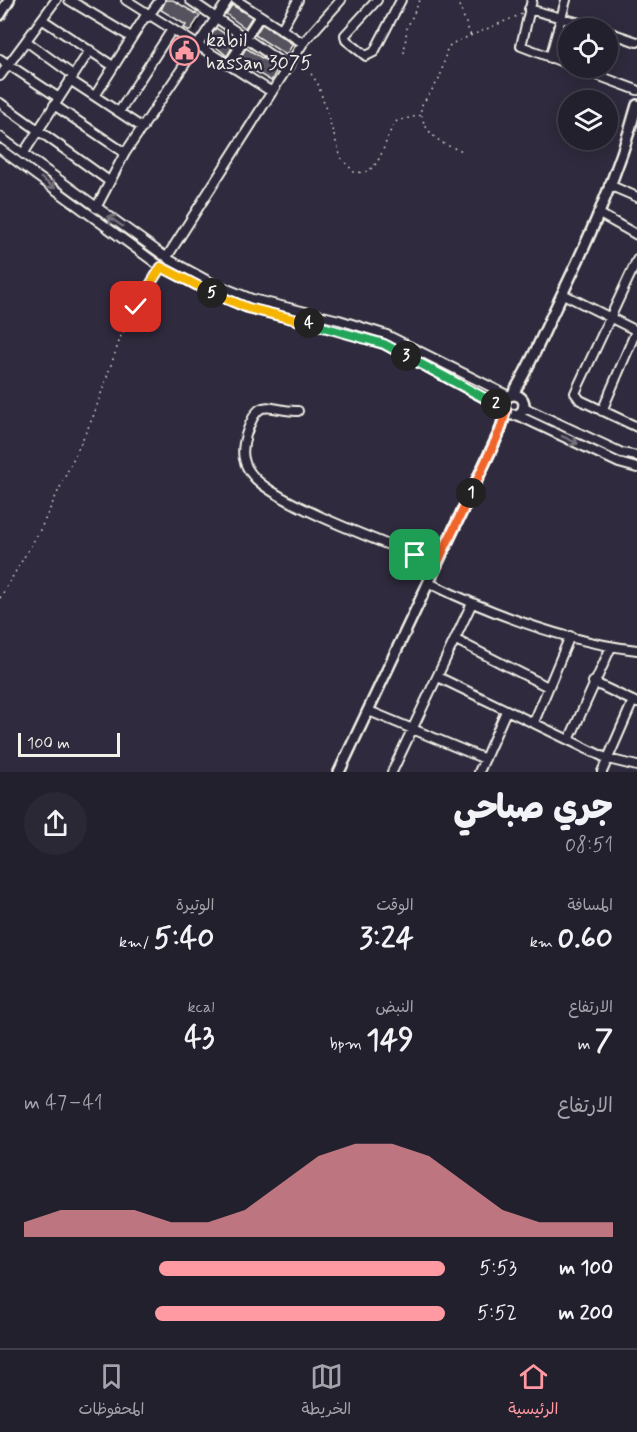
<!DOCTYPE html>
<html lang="ar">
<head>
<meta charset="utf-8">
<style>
	:root { --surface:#23202e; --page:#2b2836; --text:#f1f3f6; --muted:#a3a3aa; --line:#403e4a; --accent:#ff9aa2 }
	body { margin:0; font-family:Mynerve,"Playpen Sans Arabic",sans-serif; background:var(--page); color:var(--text); direction:rtl; height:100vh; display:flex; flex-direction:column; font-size:22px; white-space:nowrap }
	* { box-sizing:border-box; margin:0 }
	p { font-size:20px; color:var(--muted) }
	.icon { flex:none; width:33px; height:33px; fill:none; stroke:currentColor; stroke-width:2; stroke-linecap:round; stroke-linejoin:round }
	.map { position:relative; height:772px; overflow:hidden; direction:ltr }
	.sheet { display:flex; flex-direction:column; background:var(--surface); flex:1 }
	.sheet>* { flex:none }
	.controls { position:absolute; left:558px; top:18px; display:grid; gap:12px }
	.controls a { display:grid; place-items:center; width:60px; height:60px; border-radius:50%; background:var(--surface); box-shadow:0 3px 15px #0003,0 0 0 2px var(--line); font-size:30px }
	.scale { position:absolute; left:18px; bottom:15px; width:102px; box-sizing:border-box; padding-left:6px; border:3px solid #f4f1e8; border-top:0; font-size:16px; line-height:21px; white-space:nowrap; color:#f4f1e8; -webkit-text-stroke:4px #2f2a3d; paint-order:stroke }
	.pin { position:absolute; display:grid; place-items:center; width:51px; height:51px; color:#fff; margin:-26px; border-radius:12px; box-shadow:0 3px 9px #0006 }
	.km { position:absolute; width:30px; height:30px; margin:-15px; border-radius:50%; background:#222; color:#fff; font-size:16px; line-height:30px; text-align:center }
	.round { display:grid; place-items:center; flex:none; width:63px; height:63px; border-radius:32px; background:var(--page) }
	.overview { display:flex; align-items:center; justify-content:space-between; height:102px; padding:0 24px }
	h1 { font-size:33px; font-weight:800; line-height:45px }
	.stats { display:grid; grid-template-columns:repeat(3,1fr); gap:9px; height:102px; padding:6px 24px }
	.stats div { display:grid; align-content:center }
	.stats b { font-size:30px; font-weight:800 }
	.stats small { font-size:16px; font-weight:400 }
	.stats p { font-size:16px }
	.chart { height:168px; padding:12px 24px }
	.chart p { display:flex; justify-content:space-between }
	.chart svg { width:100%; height:108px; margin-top:6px; fill:var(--accent); opacity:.7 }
	ul { padding:0 24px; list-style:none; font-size:20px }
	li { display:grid; grid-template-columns:96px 72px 1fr; align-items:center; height:45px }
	li i { height:15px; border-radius:8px; background:var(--accent) }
	.tab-bar { display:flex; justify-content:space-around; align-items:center; height:84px; border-top:2px solid var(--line); background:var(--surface); font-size:16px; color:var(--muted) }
	.tab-bar a { display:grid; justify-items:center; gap:3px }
	.tab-bar .selected { color:var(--accent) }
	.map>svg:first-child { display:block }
	.shadow { fill:#0007 }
	.building { fill:#56525f; stroke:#f4f1e8; stroke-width:1.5 }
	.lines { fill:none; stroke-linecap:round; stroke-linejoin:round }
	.minor-casing { stroke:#f4f1e8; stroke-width:12 }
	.tertiary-casing { stroke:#f4f1e8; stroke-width:14 }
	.path { stroke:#f4f1e8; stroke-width:1.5; stroke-dasharray:1.5 4.5; stroke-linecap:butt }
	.minor { stroke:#2f2a3d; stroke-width:8 }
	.tertiary { stroke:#2f2a3d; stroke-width:9 }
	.oneway { stroke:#747079 }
	.split-1-casing { stroke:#fff; stroke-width:12 }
	.split-2-casing { stroke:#fff; stroke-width:12 }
	.split-3-casing { stroke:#fff; stroke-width:12 }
	.split-4-casing { stroke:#fff; stroke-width:12 }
	.split-5-casing { stroke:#fff; stroke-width:12 }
	.split-6-casing { stroke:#fff; stroke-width:12 }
	.split-1 { stroke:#f0652b; stroke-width:8 }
	.split-2 { stroke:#f0652b; stroke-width:8 }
	.split-3 { stroke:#22a559; stroke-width:8 }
	.split-4 { stroke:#22a559; stroke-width:8 }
	.split-5 { stroke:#f5b400; stroke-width:8 }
	.split-6 { stroke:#f5b400; stroke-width:8 }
	.labels { text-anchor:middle; stroke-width:5; stroke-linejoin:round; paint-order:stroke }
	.poi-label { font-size:20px; fill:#f4f1e8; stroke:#2f2a3d; text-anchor:start }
</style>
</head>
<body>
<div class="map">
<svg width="637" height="772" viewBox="0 0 637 772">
	<rect width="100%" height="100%" fill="#2f2a3d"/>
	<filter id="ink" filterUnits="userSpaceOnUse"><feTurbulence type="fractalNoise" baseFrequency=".0167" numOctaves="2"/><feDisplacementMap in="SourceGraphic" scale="12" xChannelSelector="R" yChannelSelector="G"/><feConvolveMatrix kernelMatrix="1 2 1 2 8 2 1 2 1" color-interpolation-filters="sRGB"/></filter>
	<g filter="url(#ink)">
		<path class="shadow" d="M167,0L201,18L194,32L186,27L188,24Z
			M233,7L254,20L248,28L228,14Z
			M263,26L295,46L290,55L257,35Z
			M217,30L238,44L230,56L228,54Z
			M247,50L280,71L274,81L240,60Z"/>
		<path class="building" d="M166,0H173L200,16L190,31L184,28L186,25L161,10Z
			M232,5L252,17L245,28L226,14Z
			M262,24L293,44L286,55L255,35Z
			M216,28L236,41L227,56L208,40Z
			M246,48L278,68L271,81L238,61Z"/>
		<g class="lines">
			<defs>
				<path id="minor" d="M69,0L131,37
					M126,0L272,92
					M190,0L288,67
					M236,0L303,43
					M377,0L345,35L346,40L366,56L374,52L401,0
					M532,0L521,46L568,64
					M529,9L598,28
					M148,17L160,0
					M43,20L113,66
					M281,30L298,0
					M608,32L637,42
					M26,41L73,75
					M550,58L566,0
					M0,59L59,98
					M228,65L260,16
					M578,68L637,90
					M0,76L56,0
					M70,80L143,128
					M95,96L146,15
					M0,103L109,181
					M54,105L125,153
					M119,112L171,31
					M0,137L163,255
					M0,149L157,264
					M23,154L90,50
					M609,185L637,197
					M96,208L125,153L228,0
					M598,213L637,235
					M167,257L303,43L341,0
					M168,259L210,282L252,299L339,320L387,335L509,396
					M637,260L575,393L580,400L637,427
					M163,267L205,290L248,308L336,329L384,344L504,409
					M563,294L637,331
					M523,407L622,453L637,456
					M298,411C268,412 260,392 246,435C241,451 242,464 254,477C278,505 398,548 437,564
					M602,411L636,331
					M517,415L619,463L637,468
					M429,583C493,614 566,642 637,650
					M456,640L548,687
					M438,677L608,759L637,766
					M593,682L637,703
					M369,711L485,759
					M534,722L570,636
					M569,740L611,647
					M392,772L472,603
					M479,772L506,711
					M602,772L633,701"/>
				<path id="tertiary" d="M0,15L9,0
					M512,395C530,367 541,338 555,309C587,243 618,175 637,105
					M504 405a10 10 0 1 1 20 0a10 10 0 1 1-20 0Z
					M339,772L500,431L506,411"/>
			</defs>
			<use href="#minor" class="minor-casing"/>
			<use href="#tertiary" class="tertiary-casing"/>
			<path class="path" d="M457,0L471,36
				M404,53L407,28L420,0
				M301,59L318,84L341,158L354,172C384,177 382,137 397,121L421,115
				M461,150C440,146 419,128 421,106L440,78L447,49L451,44L522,14
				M0,598L40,530L93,417L121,336L158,273"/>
			<use href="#minor" class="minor"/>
			<use href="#tertiary" class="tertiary"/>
		</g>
		<defs><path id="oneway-shaft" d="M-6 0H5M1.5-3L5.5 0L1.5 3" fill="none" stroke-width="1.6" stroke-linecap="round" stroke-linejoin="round" transform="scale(1.5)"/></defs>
		<g class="oneway">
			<use href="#oneway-shaft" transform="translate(48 183) rotate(36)"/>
			<use href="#oneway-shaft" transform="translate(115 221) rotate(-145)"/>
			<use href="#oneway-shaft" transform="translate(570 440) rotate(25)"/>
		</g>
	</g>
	<g class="lines" filter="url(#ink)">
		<defs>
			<path id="split-1" d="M415,555L437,564L471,493"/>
			<path id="split-2" d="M471,493L500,431L506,411L496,404"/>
			<path id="split-3" d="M406,356L496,404"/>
			<path id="split-4" d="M309,323L384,344L406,356"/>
			<path id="split-5" d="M212,293L248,308L309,323"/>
			<path id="split-6" d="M136,307L161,267L212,293"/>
		</defs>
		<use href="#split-1" class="split-1-casing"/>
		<use href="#split-2" class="split-2-casing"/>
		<use href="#split-3" class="split-3-casing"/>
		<use href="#split-4" class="split-4-casing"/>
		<use href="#split-5" class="split-5-casing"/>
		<use href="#split-6" class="split-6-casing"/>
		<use href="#split-1" class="split-1"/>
		<use href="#split-2" class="split-2"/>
		<use href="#split-3" class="split-3"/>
		<use href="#split-4" class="split-4"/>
		<use href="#split-5" class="split-5"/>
		<use href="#split-6" class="split-6"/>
	</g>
	<defs>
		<symbol id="civic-ring" viewBox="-11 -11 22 22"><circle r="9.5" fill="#2f2a3d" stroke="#ff9aa2" stroke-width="1.5"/><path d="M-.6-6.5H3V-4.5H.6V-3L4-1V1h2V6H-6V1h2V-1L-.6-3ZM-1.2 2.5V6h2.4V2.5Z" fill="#ff9aa2"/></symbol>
	</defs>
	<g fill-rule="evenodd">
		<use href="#civic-ring" x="168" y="34" width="33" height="33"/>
	</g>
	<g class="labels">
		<g class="poi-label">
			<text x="206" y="46">kabil<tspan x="206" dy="23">hassan 3075</tspan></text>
		</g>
	</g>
</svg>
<div class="controls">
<a><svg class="icon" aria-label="locate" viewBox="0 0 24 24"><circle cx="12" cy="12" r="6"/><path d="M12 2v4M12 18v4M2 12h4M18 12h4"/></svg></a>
<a><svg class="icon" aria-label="layers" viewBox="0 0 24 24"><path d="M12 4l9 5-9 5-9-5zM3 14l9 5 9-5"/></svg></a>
</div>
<div class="scale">100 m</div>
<div class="pin" style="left:415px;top:555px;background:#1e9e55"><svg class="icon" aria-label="arrive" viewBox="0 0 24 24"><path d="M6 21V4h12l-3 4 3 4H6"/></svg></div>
<div class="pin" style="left:136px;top:307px;background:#d93025"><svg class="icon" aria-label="check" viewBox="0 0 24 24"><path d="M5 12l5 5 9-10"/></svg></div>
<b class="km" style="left:471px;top:493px">1</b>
<b class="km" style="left:496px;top:404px">2</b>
<b class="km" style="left:406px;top:356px">3</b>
<b class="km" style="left:309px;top:323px">4</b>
<b class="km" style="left:212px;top:293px">5</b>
</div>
<section class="sheet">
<div class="overview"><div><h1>جري صباحي</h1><p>08:51</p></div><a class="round"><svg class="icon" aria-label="share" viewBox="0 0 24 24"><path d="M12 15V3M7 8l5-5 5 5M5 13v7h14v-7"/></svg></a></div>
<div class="stats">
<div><p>المسافة</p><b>0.60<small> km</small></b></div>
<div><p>الوقت</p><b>3:24</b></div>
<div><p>الوتيرة</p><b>5:40<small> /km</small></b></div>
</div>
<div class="stats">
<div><p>الارتفاع</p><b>7<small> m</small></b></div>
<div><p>النبض</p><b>149<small> bpm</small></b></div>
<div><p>kcal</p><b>43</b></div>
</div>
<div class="chart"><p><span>الارتفاع</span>41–47 m</p>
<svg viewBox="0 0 160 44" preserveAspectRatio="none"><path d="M0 44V38L10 33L20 33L30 33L40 38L50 38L60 33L70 22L80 11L90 6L100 6L110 11L120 22L130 33L140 38L150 38L160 38V44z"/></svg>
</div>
<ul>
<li><b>100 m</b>5:53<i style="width:68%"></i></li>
<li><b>200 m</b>5:52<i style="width:69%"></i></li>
</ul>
</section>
<nav class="tab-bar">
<a class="selected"><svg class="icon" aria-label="home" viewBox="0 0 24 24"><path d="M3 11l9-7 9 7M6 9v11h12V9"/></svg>الرئيسية</a>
<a><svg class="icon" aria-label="map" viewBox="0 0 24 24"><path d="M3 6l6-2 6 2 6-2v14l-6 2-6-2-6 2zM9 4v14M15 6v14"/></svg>الخريطة</a>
<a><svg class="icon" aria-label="saved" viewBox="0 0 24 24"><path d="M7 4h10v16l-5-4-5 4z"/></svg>المحفوظات</a>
</nav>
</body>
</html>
